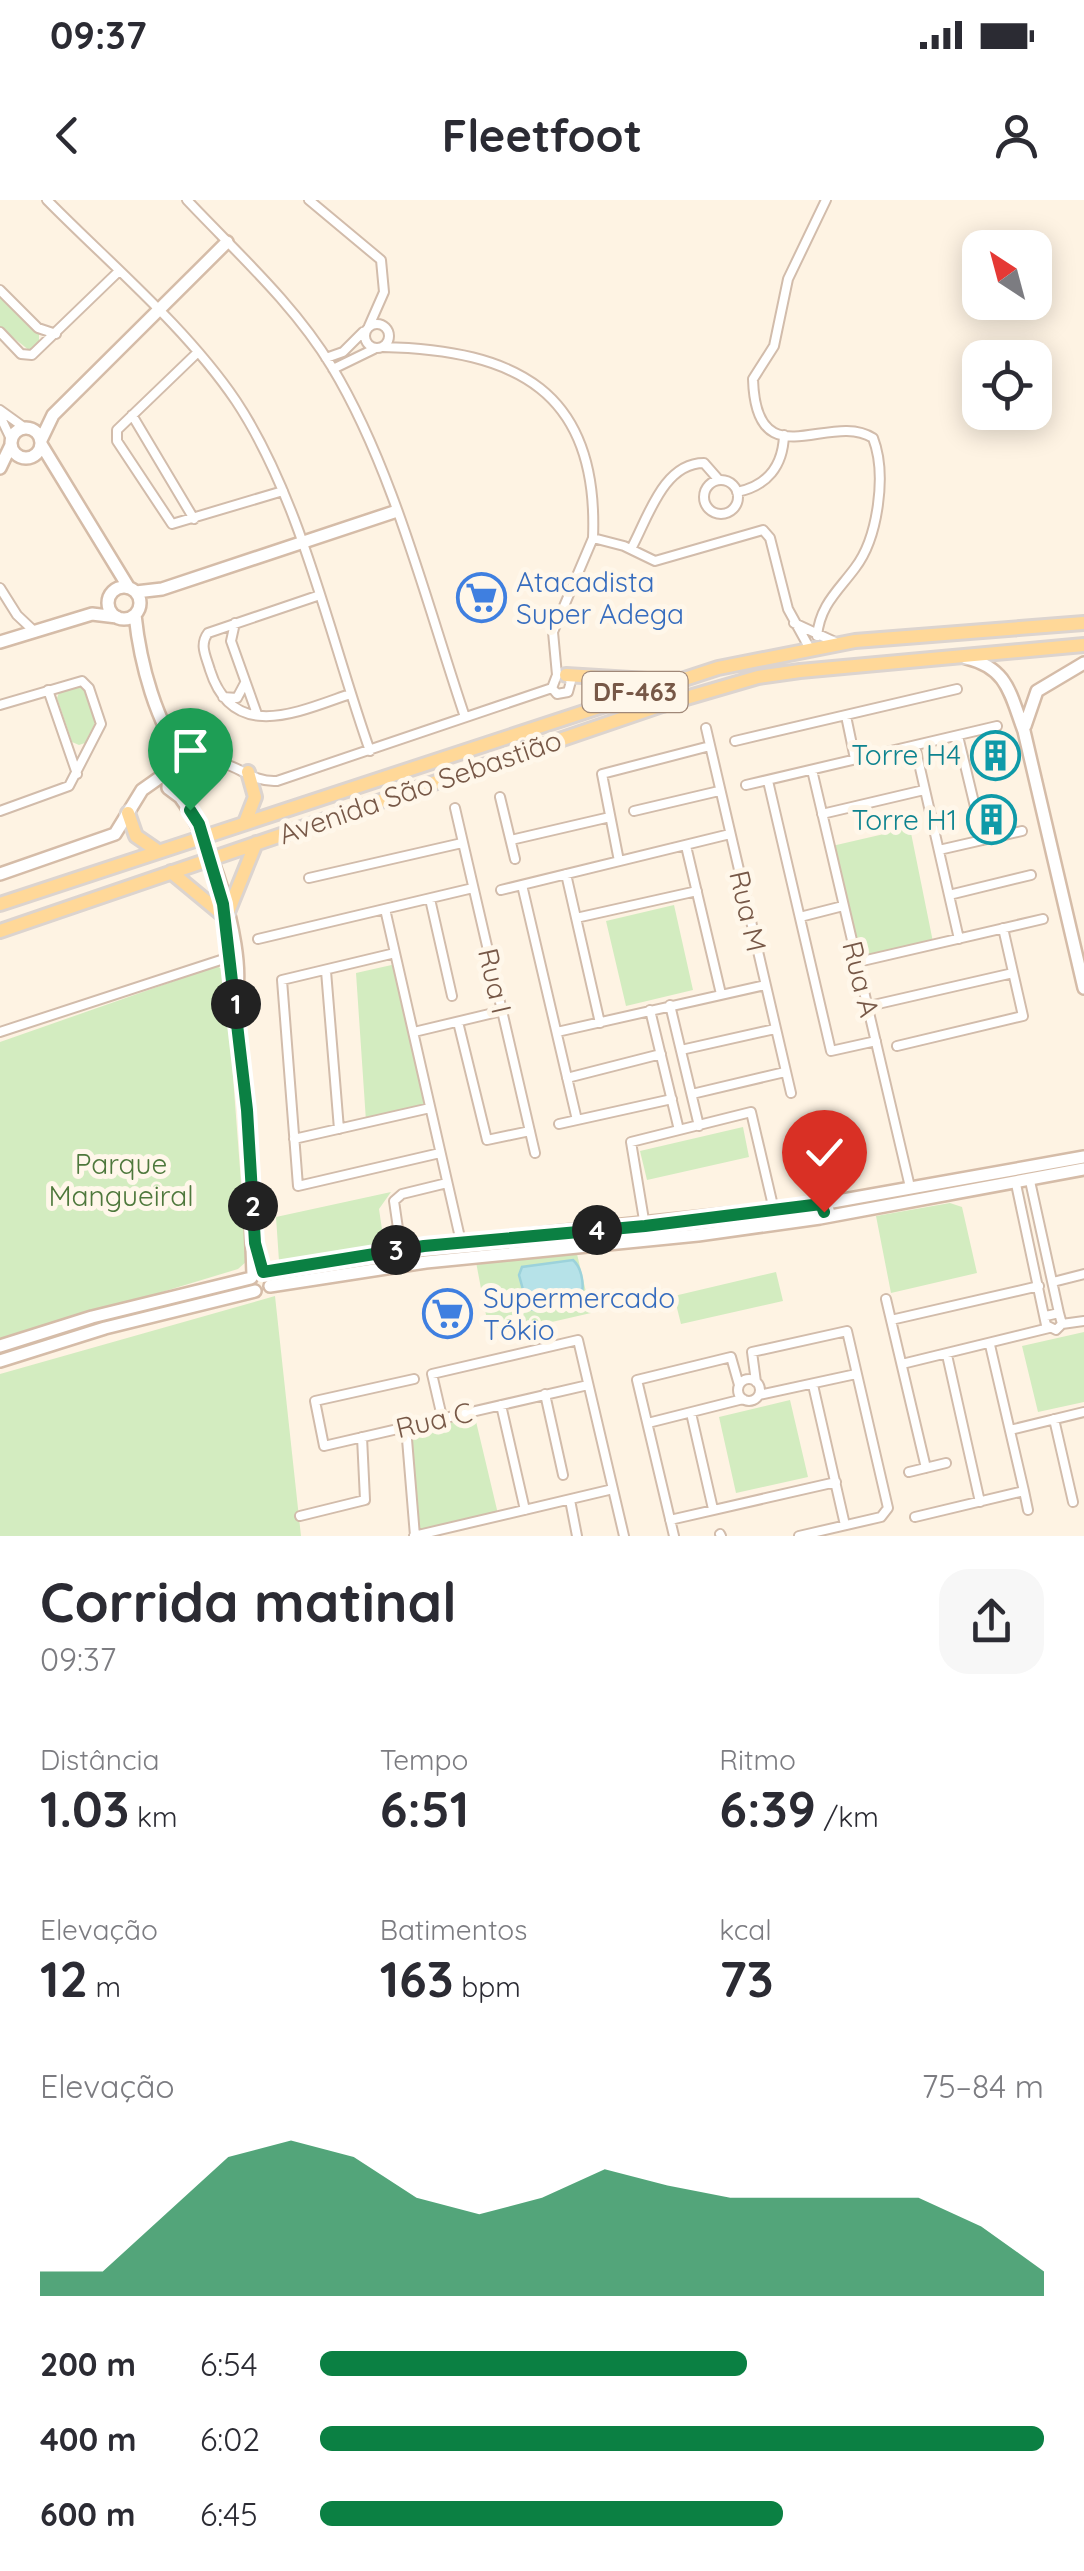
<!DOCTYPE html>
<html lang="pt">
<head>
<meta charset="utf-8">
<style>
	:root { --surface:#fff; --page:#f7f7f7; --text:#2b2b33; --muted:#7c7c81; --accent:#0b8043 }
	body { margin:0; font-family:Quicksand,sans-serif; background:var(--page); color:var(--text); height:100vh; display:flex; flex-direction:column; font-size:38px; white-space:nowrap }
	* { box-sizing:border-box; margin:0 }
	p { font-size:32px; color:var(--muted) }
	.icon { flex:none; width:55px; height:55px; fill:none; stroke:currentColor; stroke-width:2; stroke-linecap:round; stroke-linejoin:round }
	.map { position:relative; height:1336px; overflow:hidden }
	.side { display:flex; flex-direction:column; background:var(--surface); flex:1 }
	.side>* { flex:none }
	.needle { width:65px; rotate:324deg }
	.fabs { position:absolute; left:962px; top:30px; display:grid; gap:20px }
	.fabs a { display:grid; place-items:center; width:90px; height:90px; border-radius:20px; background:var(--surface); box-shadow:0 5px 25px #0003; font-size:50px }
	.pin { position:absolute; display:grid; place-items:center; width:85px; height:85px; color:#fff; margin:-102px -42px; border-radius:50% 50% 50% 0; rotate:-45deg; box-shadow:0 0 10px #0007 }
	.pin .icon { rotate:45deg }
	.km { position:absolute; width:50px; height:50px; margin:-25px; border-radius:50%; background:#222; color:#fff; font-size:28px; line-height:50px; text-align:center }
	.round { display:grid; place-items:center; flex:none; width:105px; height:105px; border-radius:30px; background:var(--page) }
	.overview { display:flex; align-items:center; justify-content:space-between; height:170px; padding:0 40px }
	h1 { font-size:55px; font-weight:800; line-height:75px }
	.stats { display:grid; grid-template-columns:repeat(3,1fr); gap:15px; height:170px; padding:10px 40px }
	.stats div { display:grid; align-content:center }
	.stats b { font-size:50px; font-weight:800 }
	.stats small { font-size:28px; font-weight:400 }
	.stats p { font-size:28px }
	.chart { height:280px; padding:20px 40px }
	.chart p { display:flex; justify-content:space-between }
	.chart svg { width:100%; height:180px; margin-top:10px; fill:var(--accent); opacity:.7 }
	ul { padding:0 40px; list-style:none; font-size:32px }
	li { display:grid; grid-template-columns:160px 120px 1fr; align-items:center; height:75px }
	li i { height:25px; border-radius:12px; background:var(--accent) }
	.status { display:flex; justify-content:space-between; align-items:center; height:70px; padding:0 50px; background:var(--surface); direction:ltr }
	.status svg { height:28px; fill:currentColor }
	header { display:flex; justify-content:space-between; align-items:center; height:130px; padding:0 40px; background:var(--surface); font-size:45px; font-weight:800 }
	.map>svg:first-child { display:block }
	.green { fill:#d3ecc0 }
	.water { fill:#b6e2e8; stroke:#9cd2db; stroke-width:2.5 }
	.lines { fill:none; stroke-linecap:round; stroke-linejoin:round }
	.street-casing { stroke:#d2bcab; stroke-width:12 }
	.secondary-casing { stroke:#d5bca8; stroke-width:16 }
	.primary-casing { stroke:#dcd4cf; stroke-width:18 }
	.street { stroke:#fff; stroke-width:8 }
	.secondary { stroke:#fff; stroke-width:11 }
	.primary { stroke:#ffd898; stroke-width:12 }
	.route-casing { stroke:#fff; stroke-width:20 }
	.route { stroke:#0b8043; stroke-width:12 }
	.labels { text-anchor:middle; stroke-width:10; stroke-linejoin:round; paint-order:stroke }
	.shield { fill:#fff7ea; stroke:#a08878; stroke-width:2.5 }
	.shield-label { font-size:25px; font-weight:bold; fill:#775847 }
	.shop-label { font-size:28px; fill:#366cbe; stroke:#fff7ea; text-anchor:start }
	.culture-label { font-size:28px; fill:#0d838f; stroke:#fff7ea; text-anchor:end }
	.street-label { font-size:28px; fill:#775847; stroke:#fff7ea }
	.park-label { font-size:28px; fill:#4e783c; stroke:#fff7ea }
</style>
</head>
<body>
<div class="status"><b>09:37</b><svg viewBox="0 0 49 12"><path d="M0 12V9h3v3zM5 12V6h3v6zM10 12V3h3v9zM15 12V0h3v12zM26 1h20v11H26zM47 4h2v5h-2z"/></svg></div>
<header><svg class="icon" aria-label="back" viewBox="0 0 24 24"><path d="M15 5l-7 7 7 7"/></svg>Fleetfoot<svg class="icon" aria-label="person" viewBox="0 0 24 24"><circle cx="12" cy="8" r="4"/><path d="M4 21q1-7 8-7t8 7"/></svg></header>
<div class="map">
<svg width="1084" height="1336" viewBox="0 0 1084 1336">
	<rect width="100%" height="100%" fill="#fef3e3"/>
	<path class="green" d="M0,93L39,134V143L30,151L0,127Z
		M74,485L83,487L95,523L85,543L79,545L72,542L57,498L60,490Z
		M910,628L933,742L859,757L832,646Z
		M674,705L693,790L626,806L606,721Z
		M396,764L428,903L425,907L366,921L356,773Z
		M217,766L225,771L247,1061L238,1069L0,1141V842Z
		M743,927L749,957L647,980L640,951Z
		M391,992L379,1009L384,1043L279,1061L276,1017Z
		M950,1003L962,1007L977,1073L891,1093L876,1016Z
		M577,1054L591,1113L490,1136L476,1062Z
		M776,1072L783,1101L681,1124L674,1096Z
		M275,1096L301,1336H0V1174Z
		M1084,1132V1202L1038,1212L1022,1146Z
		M790,1200L808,1277L736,1293L719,1217Z
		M474,1213L498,1314L420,1333L416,1329L408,1232Z"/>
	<path class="water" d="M573,1060C583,1069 586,1091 578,1103L537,1111L528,1108L519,1075L522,1067Z"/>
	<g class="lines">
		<defs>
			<path id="street" d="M47,0C110,64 185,126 236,201C301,299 330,438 370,551
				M187,0C237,53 294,104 332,167C393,268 427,405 465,517
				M309,0L381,60L384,92L369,126
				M0,90L38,128L56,134
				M365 136a12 12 0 1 1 24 0a12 12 0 1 1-24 0Z
				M0,132L21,154L32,155L118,72
				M383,147C516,150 599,191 593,338L624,346L655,361L763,330L770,338L788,409L810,449
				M198,152L117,230V241L172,324L283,291
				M326,158L343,152L363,132
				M333,169L374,149
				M0,210L25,228
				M132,215L194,319
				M0,216L11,239
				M704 297a17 17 0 1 1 34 0a17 17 0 1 1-34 0Z
				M737,292C767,286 783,266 784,235
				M631,349C648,318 663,263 704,263L718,279
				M0,388L17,415L34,431
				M317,396L208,433C199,445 206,456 210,470C233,543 298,512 350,494
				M235,423L231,441L257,514
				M794,423L835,442
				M817,436C820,405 838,391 855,368C878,338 887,274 873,238C830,210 756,281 753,179L774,146L788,79L826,0
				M552,488L557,475L553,432L593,338
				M552,488L557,494L568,492L571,481L566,475
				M48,490L77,574
				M223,497L237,498L245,483
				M0,505L82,481L89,488L101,524L69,586L0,611
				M846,516L855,559
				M706,528L791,893
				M958,536L983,640
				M735,541L957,489
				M915,546L959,739
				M189,563C234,553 244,583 277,581L552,488
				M812,570L910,987
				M768,581L831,851L876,841
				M746,585L997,526
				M500,597L515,659
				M455,608L535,953
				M634,611L719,591
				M822,614L924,590
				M511,640L610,617
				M686,646L721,794
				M939,650L1022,631
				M619,661L602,574L710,546
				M566,674L600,823
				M309,678L462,643
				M522,685L577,920
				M501,690L730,634
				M949,695L1031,675
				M430,699L452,796
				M385,709L461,1042
				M800,717L843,706
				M576,718L697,691
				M258,739L473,688
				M395,753L282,780L298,986L440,953
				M858,762L1043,719
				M326,771L339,929
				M670,805L699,926
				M869,806L1013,773
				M650,810L679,930
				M458,822L487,940L530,931
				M0,832L233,756
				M414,832L502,811
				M557,832L765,785
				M897,846L1023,816L1003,728
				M681,850L775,829
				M567,878L661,854
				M692,894L785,872
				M559,924L672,899
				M294,939L430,908
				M1030,981L1059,1113
				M1016,984L1046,1125L1056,1130L1062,1124L1059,1113L1046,1116
				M645,1026L631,942L751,912L774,1010
				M401,1049L394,1001L402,994L447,983
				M1053,1082L1084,1074
				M886,1099L926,1268
				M891,1120L1039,1086
				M1062,1124L1084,1121
				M990,1145L1024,1291
				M947,1155L980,1302
				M902,1164L1049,1128
				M414,1179L315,1201L324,1246L588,1185
				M738 1190a11 11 0 1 1 22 0a11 11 0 1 1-22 0Z
				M756,1182L752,1152L847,1131L888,1308L881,1317L799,1336
				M813,1185L845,1325
				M545,1194L563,1275
				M759,1195L856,1174
				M501,1205L525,1310
				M691,1213L713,1309
				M442,1217L432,1174L578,1140L624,1336
				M1054,1219L1073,1302
				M648,1223L743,1199
				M406,1227L415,1336
				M1010,1230L1084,1212
				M909,1272L946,1263
				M570,1300L577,1336
				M300,1316L365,1300L362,1237
				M915,1317L1024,1291L1028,1310
				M670,1320L836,1282
				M720,1334L721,1336
				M414,1336L613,1289
				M674,1336L637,1180L731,1157L739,1185"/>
			<path id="secondary" d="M11 243a15 15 0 1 1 30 0a15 15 0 1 1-30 0Z
				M41,240L53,215L227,42
				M41,244L129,388
				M0,268L11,245
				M108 403a16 16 0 1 1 32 0a16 16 0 1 1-32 0Z
				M136,392L162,389L394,312
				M135,415C140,463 156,524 186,562
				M0,442L92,414L117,417
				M966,458C1008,468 1010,494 1024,531L1084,788
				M1025,526L1037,491L1084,463
				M170,544L168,588L180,597L194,594L201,583L199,571L186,562L172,567
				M180,597C210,636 243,740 237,789
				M0,674L115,634L142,590L169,571
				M223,704L247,910L253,1075
				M267,1073L424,1046L821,1004L1084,957
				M270,1086L426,1062L698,1035L820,1018L1084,969
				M0,1146L92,1117L251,1078
				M0,1161L105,1128L255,1091"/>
			<path id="primary" d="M566,475L663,481
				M128,613L136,636L155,649
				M246,620L255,597L248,572
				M171,672L223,715
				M0,704L718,468L855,441L1084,423
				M228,712L256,643
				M0,731L662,505L758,477L800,471L1084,445"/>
		</defs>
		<use href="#street" class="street-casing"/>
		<use href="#secondary" class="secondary-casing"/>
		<use href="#primary" class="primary-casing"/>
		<use href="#street" class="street"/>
		<use href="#secondary" class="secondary"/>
		<use href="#primary" class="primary"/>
	</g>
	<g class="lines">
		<defs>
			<path id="route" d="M190,610L199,624L223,704L247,910L255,1043L263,1072L424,1046L645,1026L821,1004L824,1012"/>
		</defs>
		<use href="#route" class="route-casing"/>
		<use href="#route" class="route"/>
	</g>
	<defs>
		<symbol id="supermarket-ring" viewBox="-11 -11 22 22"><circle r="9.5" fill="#fff7ea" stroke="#3f7fe0" stroke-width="1.5"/><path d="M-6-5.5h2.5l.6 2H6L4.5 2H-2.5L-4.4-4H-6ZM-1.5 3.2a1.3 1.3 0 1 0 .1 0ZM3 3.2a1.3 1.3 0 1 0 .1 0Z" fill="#3f7fe0"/></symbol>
		<symbol id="building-ring" viewBox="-11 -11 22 22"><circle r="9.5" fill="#fff7ea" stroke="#0f9aa8" stroke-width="1.5"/><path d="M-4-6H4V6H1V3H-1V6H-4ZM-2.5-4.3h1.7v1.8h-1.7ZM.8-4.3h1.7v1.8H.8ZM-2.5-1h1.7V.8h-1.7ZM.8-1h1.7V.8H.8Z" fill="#0f9aa8"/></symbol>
	</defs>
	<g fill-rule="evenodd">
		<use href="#supermarket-ring" x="454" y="370" width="55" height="55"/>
		<use href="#building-ring" x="968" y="528" width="55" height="55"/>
		<use href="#building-ring" x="964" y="592" width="55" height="55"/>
		<use href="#supermarket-ring" x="420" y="1086" width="55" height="55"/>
	</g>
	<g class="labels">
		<rect class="shield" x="582.5" y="472" width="105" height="40" rx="8"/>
		<g class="shield-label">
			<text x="635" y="501">DF-463</text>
		</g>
		<g class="shop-label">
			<text x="516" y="392">Atacadista<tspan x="516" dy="32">Super Adega</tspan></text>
			<text x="483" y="1108">Supermercado<tspan x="483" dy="32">Tókio</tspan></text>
		</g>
		<g class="culture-label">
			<text x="961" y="565">Torre H4</text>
			<text x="957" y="630">Torre H1</text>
		</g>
		<g class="street-label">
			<text transform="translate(420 587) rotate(-19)" y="10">Avenida São Sebastião</text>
			<text transform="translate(748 711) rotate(77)" y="10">Rua M</text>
			<text transform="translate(861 779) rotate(76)" y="10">Rua A</text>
			<text transform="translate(495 781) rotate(77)" y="10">Rua I</text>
			<text transform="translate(434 1220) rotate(-13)" y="10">Rua C</text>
		</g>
		<g class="park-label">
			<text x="121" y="974">Parque<tspan x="121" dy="32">Mangueiral</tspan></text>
		</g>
	</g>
</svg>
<div class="fabs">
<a><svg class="needle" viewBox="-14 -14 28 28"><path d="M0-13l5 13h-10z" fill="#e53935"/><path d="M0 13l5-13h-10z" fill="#7c7c81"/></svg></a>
<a><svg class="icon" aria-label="locate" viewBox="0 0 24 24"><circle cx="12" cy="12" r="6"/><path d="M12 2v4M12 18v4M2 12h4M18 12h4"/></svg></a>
</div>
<div class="pin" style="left:190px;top:610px;background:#1e9e55"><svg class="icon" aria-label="arrive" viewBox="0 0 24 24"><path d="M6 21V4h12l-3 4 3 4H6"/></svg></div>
<div class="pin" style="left:824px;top:1012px;background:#d93025"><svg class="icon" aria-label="check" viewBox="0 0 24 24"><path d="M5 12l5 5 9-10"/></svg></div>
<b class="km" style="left:236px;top:804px">1</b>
<b class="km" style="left:253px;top:1006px">2</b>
<b class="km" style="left:396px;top:1050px">3</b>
<b class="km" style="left:597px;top:1030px">4</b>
</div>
<section class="side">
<div class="overview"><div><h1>Corrida matinal</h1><p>09:37</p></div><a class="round"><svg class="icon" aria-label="share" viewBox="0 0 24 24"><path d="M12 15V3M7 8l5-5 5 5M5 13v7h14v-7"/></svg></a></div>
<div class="stats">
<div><p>Distância</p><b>1.03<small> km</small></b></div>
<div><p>Tempo</p><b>6:51</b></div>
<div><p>Ritmo</p><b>6:39<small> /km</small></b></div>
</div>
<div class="stats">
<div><p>Elevação</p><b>12<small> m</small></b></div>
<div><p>Batimentos</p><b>163<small> bpm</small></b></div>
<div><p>kcal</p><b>73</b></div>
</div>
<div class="chart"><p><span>Elevação</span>75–84 m</p>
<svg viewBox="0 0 160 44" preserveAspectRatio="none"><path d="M0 44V38L10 38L20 24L30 10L40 6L50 10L60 20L70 24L80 20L90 13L100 17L110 20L120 20L130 20L140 20L150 27L160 38V44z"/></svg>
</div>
<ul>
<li><b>200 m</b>6:54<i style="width:59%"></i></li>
<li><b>400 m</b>6:02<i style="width:100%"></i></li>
<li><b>600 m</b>6:45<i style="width:64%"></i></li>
</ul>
</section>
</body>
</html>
